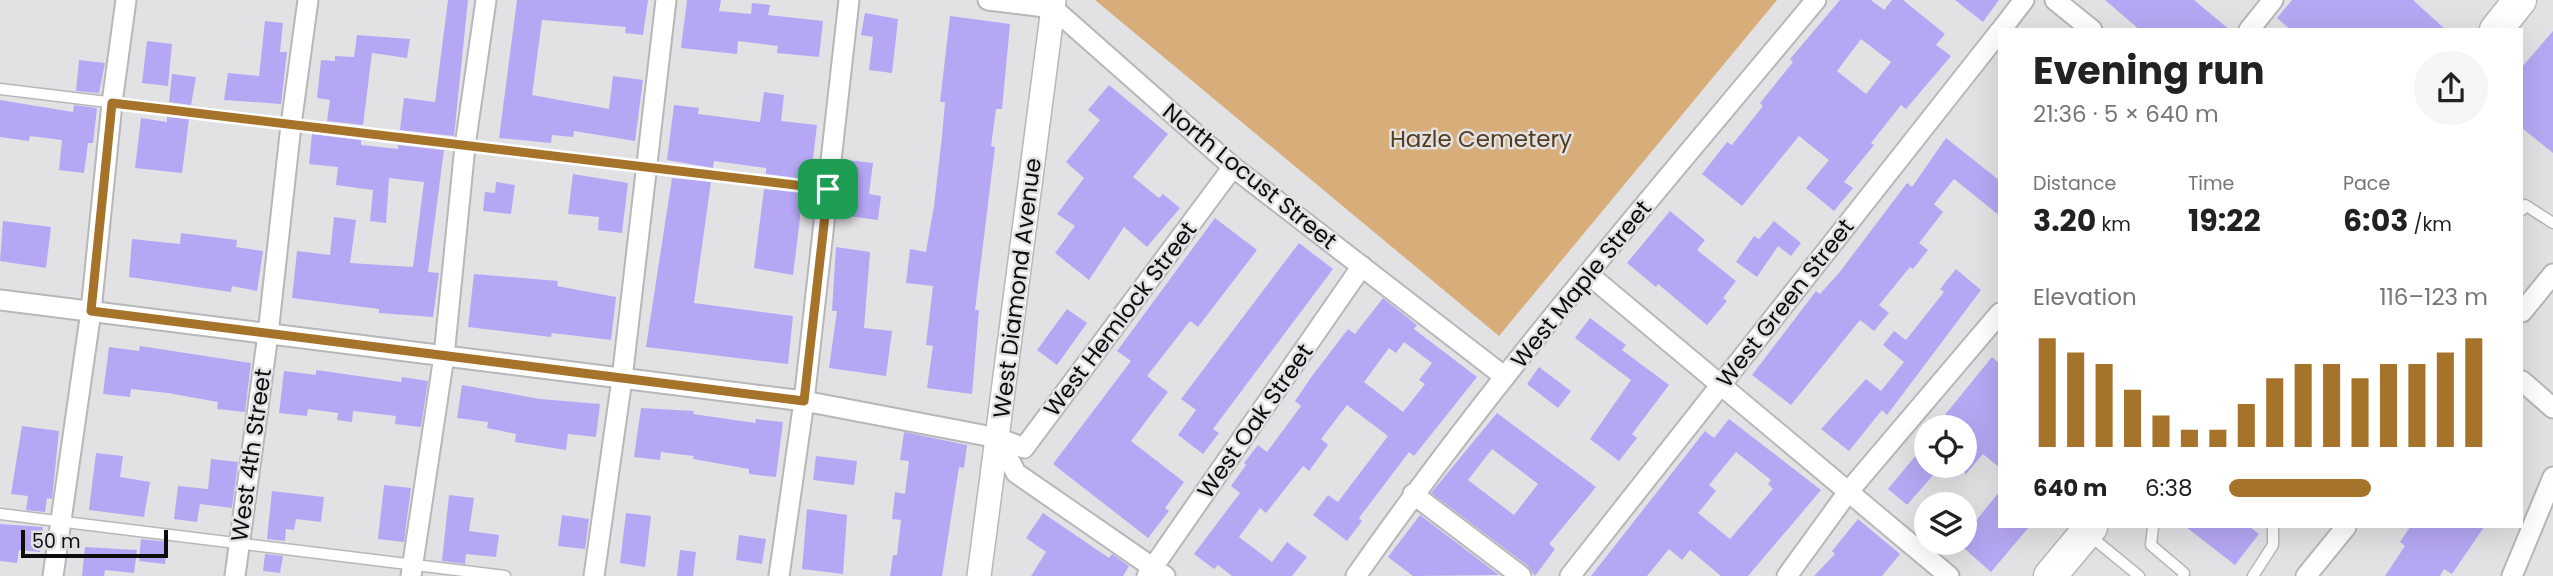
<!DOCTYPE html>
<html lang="en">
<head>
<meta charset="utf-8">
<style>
	:root { --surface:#fff; --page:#f6f6f6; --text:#222; --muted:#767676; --accent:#a6732b }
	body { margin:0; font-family:Poppins,sans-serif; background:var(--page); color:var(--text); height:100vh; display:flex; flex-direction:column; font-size:26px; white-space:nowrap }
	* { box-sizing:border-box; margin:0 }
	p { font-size:23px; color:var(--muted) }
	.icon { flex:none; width:38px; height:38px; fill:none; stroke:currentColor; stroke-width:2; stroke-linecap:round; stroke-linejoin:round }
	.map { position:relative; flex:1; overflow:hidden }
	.details { position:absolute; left:1998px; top:28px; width:525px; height:500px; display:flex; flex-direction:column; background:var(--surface); border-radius:0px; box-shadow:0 7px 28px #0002 }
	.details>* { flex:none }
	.buttons { position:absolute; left:1914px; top:415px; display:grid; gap:14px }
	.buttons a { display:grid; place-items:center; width:63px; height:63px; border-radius:50%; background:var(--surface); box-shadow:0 7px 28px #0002; font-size:35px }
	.scale { position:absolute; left:21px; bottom:18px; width:147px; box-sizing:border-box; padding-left:7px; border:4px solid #0d0d0e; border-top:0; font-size:19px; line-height:24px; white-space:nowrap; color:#0d0d0e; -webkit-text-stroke:5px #e2e2e5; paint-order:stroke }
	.pin { position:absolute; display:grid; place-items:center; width:60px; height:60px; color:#fff; margin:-30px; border-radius:14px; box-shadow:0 4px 10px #0006 }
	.round { display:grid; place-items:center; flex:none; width:74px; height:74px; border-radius:37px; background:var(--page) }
	.overview { display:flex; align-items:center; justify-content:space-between; height:119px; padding:0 35px }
	h1 { font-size:38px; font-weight:700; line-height:52px }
	.metrics { display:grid; grid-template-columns:repeat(3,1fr); gap:10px; height:119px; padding:7px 35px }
	.metrics div { display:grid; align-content:center }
	.metrics b { font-size:30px; font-weight:700 }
	.metrics small { font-size:19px; font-weight:400 }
	.metrics p { font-size:19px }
	.chart { height:196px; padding:14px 35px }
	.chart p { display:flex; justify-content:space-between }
	.chart svg { width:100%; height:126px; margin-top:7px; stroke:var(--accent); stroke-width:6 }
	ul { padding:0 35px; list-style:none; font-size:23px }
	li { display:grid; grid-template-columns:112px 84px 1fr; align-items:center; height:52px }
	li i { height:18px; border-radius:9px; background:var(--accent) }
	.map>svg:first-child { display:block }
	.green { fill:#d7ad7a }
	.building { fill:#b6a7f4; fill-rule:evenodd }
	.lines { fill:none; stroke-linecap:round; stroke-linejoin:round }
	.service-casing { stroke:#b7b7ba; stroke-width:13 }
	.minor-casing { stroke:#b7b7ba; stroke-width:23 }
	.tertiary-casing { stroke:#b7b7ba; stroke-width:26 }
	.trunk-casing { stroke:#b7b7ba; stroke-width:35 }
	.service { stroke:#fff; stroke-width:10 }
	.minor { stroke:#fff; stroke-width:19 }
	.tertiary { stroke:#fff; stroke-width:23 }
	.trunk { stroke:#fff; stroke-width:32 }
	.route-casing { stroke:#fff; stroke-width:14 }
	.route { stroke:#a6732b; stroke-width:9 }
	.labels { text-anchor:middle; stroke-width:5; stroke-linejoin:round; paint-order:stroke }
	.park-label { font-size:23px; fill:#543c1e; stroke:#e2e2e5 }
	.street-label { font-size:23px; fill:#0d0d0e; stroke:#e2e2e5 }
</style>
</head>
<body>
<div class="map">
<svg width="2553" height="576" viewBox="0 0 2553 576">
	<rect width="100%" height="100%" fill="#e2e2e5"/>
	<path class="green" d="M1095,0H1777L1499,336Z"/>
	<path class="building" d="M448,0H468L454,136L400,130L404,98L435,102Z
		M517,0H648L643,35L625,33L626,27L542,20L532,95L609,109L613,76L643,80L635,141L574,131L573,137L552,135L551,143L499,138Z
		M687,0H721L719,11L751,14L752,3L770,5L768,15L823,21L819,57L777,53L778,46L738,41L737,54L681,48Z
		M1840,0H1871L1884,10L1892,0H1903L1945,34L1936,45L1951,56L1906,109L1901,105L1871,143L1874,145L1844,182L1853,188L1834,211L1806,188L1829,160L1799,136L1742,206L1702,174L1727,142L1732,145L1763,106L1760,103L1793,62L1790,59ZM1861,39L1891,62L1866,94L1837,71Z
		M1955,0H1999L1983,22Z
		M2105,0H2194L2230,30H2140Z
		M2292,0H2413L2446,30H2291L2277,18Z
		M865,13L898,19L892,73L869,70L873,37L861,35Z
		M950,16L1010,24L1002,109H996L991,146L995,147L975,310H979L972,394L927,388L933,346L926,345L933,286L906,283L910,249L926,252L934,206L942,136L945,102H940Z
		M265,21L283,23L280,52H287L281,104L224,100L228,73L259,76Z
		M2553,31V153L2522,128V67Z
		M357,35L410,39L407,58L372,53L363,125L327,121L330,100L317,98L321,60L335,61V56L354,57Z
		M147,41L172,44L168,86L142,83Z
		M79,60L105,63L99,93L76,91Z
		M172,74L196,77L191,105L169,102Z
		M1109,85L1168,134L1133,177L1159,198L1163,194L1180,208L1147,247L1124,227L1089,280L1055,253L1075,226L1057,214L1084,178L1066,162L1100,120L1088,110Z
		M764,92L784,95L781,121L817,125L811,175L806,174L805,179L766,174V168L714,161L713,168L667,160L674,105L699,108L698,114L760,122Z
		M0,100L73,112L74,105L97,108L93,143H88L84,173L59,170L62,140L30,136L29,141L0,137Z
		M167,117L189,119L182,173L135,168L141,118L167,122Z
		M312,134L361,140V145L398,149V145L444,150L428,272L439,273L433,317L379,313V309L292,298L297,251L330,255L334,217L356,220L350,263L413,267L424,182L389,178L386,223L370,221L373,190L336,185L338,167L309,164Z
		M1946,138L2000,181V216L1954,179L1934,204L1943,212L1919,243L1928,250L1913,269L1910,267L1879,305L1889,313L1874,331L1860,320L1791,405L1752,375L1816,291L1820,294L1839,273L1907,183L1912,187Z
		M847,160L873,163L869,194L881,196L878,220L840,215Z
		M573,174L628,183L622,233L598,230L599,217L568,214Z
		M672,178L711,182L694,303L793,316L788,364L646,347Z
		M496,182L515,185L511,214L483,211L485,192L495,193Z
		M764,189L803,193L793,275L754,268Z
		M1670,211L1705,240L1697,250L1736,281L1723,298L1727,301L1707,325L1658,284L1656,287L1627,263Z
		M1215,218L1257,250L1198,327L1190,321L1147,376L1168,392L1131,441L1184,482L1165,508L1169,511L1148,538L1053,464L1131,361L1117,351Z
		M3,221L51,227L46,268L0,261Z
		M1774,221L1801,243L1791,256L1778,246L1757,277L1736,262L1754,236L1759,239Z
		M181,233L237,240L236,247L263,251L257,291L232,286L231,292L129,277L132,239L180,244Z
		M1299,243L1333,269L1213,429L1219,433L1203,454L1178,435L1196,410L1181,399Z
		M836,247L870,252L864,328L892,331L886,376L829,368L837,311H832Z
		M1956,269L1981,290L1887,415L1882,410L1849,451L1821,429L1866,379L1881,391L1904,362L1883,345L1894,331L1906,340L1944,292L1940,289Z
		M474,274L558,281L557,286L616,297L611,340L552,333L551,337L468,327Z
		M1383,298L1417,325L1414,329L1477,377L1414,456L1409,452L1359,518L1362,521L1347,541L1313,515L1328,495L1338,502L1388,436L1347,405L1321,439L1328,445L1309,471L1303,466L1266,513L1260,508L1239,537L1272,562L1287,542L1307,557L1292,576H1232L1218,565L1214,569L1194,554L1240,493L1231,486L1246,465L1244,463L1258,445L1267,452L1301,406L1295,401L1312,376L1348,329L1355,334ZM1404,342L1432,363L1419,380L1425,384L1403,412L1364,382L1389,348L1396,353Z
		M1067,309L1087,323L1057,365L1037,350Z
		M1590,318L1626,345L1622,350L1669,385L1632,434L1637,438L1619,461L1590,439L1631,380L1575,338Z
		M140,346L251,363L245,412L217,409L218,402L168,393L131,389L130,397L103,394L109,347L139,351Z
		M1992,357L2000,364V468L1983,454L1965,475V427H1935Z
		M1539,367L1571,391L1558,408L1527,384Z
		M316,370L401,382L402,377L428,381L421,427L395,424L396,416L353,411L352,422L337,420L338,413L308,409L307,416L279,413L284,371L316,375Z
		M462,385L540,399L600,404L596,437L568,434L566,450L515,442L516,434L487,428L488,422L457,418Z
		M641,408L694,411L693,414L755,423L756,419L783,422L776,477L749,474V469L693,459L694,456L661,452L660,460L634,457Z
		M1497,413L1596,487L1549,544L1555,549L1535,576L1528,566L1431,493ZM1492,449L1538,484L1514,515L1468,480Z
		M1729,419L1821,490L1748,576H1721L1690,550L1682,560L1669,549L1647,576H1591L1705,431L1714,438ZM1736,452L1771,480L1768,484L1773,489L1730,539L1698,513L1716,491L1709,485Z
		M22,426L59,431L52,499L47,498L45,512L26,510L28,496L11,494Z
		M904,432L967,445L964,468L959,467L942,576H890L893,555H897L901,520L892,519L895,492L905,494L909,461L900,460Z
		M1927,442V466H1941L1907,505L1888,489Z
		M96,453L123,456L120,477L150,482L144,517L89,510Z
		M816,456L857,461L854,485L813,480Z
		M211,459L238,462L232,508L200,504L197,522L174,519L178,486L208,489Z
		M384,485L411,488L404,542L378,539Z
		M272,491L324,497L321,522L296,519L294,530L286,529L285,541L267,539Z
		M2000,491V527H2029L1991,572L1958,543L1965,542V534Z
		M449,495L474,498L469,531L499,535L496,557L466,554L465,564L442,561Z
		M807,509L847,515L843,574L802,569Z
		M626,513L651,516L645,567L620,563Z
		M1043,513L1109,558L1112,554L1129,566L1123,576H1031L1046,552L1026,538Z
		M562,515L589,519L585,549L558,546Z
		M1420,515L1499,575L1413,576L1388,557Z
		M1858,519L1900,554L1882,576H1814L1835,554L1832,551Z
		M0,524L43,527L40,552L19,550L17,563L0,561Z
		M2186,527H2250L2259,534L2235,565Z
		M2410,527H2484L2452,574L2444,569L2440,576H2385L2405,546L2400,542Z
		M739,535L766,539L762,564L736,560Z
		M141,539L168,542L165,564L139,561Z
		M85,547L137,550L134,573L105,570L104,576H82Z
		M680,550L696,552L693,576H677Z
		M265,554L283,556L280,573L263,571Z"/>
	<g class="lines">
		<defs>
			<path id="service" d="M0,89L828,189
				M2522,210L2525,205L2553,223
				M0,514L505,576
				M2153,527L2151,545L2184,573L2183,576
				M2089,535L2139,576
				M2253,576L2273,545V527"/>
			<path id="minor" d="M988,0L1053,8L1233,167L1505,377
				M2055,0L2092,30
				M2001,30L2024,0
				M2249,30L2273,0
				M1588,274L1949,576
				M0,300L804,401L998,438L1024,448L1233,167
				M2522,312L2553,274
				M2522,381L2553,408
				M998,438L1016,473L1165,576
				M1413,494L1521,576
				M53,576L91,311L112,103L126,0
				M235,576L268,334L291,125L308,0
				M411,576L444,356L465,146L486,0
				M594,576L622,379L666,0
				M779,576L804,401L849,0
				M1147,576L1362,266
				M1356,576C1497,374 1659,189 1816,0
				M1570,576L2000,31
				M1787,576L1848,492L2000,313
				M2306,576L2346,527
				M2512,576L2553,477"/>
			<path id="tertiary" d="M979,576L1054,0"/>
			<path id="trunk" d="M2496,30L2520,0
				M2050,576L2091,527"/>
		</defs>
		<use href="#service" class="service-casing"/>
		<use href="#minor" class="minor-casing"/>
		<use href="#tertiary" class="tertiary-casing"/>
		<use href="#trunk" class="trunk-casing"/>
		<use href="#service" class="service"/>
		<use href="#minor" class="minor"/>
		<use href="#tertiary" class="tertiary"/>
		<use href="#trunk" class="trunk"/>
	</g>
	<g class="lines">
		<defs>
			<path id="route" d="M112,103L828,189L804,401L91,311Z"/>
		</defs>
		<use href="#route" class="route-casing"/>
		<use href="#route" class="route"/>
	</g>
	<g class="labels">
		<g class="park-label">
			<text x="1481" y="147">Hazle Cemetery</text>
		</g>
		<g class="street-label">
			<text transform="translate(1250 176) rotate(39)" y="8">North Locust Street</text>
			<text transform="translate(1581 284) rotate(-51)" y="8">West Maple Street</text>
			<text transform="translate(1017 288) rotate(-83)" y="8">West Diamond Avenue</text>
			<text transform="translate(1785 303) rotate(-52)" y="8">West Green Street</text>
			<text transform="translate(1120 319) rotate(-53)" y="8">West Hemlock Street</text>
			<text transform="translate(1255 421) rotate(-55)" y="8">West Oak Street</text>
			<text transform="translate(251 455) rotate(-82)" y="8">West 4th Street</text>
		</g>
	</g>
</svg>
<div class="buttons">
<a><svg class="icon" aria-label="locate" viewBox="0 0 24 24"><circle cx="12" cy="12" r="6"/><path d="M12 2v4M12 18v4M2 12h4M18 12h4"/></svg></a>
<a><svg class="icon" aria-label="layers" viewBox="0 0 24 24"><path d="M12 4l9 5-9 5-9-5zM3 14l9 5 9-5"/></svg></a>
</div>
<div class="scale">50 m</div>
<div class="pin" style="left:828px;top:189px;background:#1e9e55"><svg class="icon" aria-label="arrive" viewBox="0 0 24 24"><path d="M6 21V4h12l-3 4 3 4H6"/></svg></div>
<section class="details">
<div class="overview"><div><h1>Evening run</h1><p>21:36 · 5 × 640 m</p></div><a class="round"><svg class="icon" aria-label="share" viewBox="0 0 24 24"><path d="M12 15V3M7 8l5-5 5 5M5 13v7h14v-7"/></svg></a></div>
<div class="metrics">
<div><p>Distance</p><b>3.20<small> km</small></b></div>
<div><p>Time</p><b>19:22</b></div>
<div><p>Pace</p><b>6:03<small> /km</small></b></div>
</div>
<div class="chart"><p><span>Elevation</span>116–123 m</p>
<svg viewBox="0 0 160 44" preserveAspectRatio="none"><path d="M5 44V6M15 44V11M25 44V15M35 44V24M45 44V33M55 44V38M65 44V38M75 44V29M85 44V20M95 44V15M105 44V15M115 44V20M125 44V15M135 44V15M145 44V11M155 44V6"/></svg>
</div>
<ul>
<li><b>640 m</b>6:38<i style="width:55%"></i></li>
</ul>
</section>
</div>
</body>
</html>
